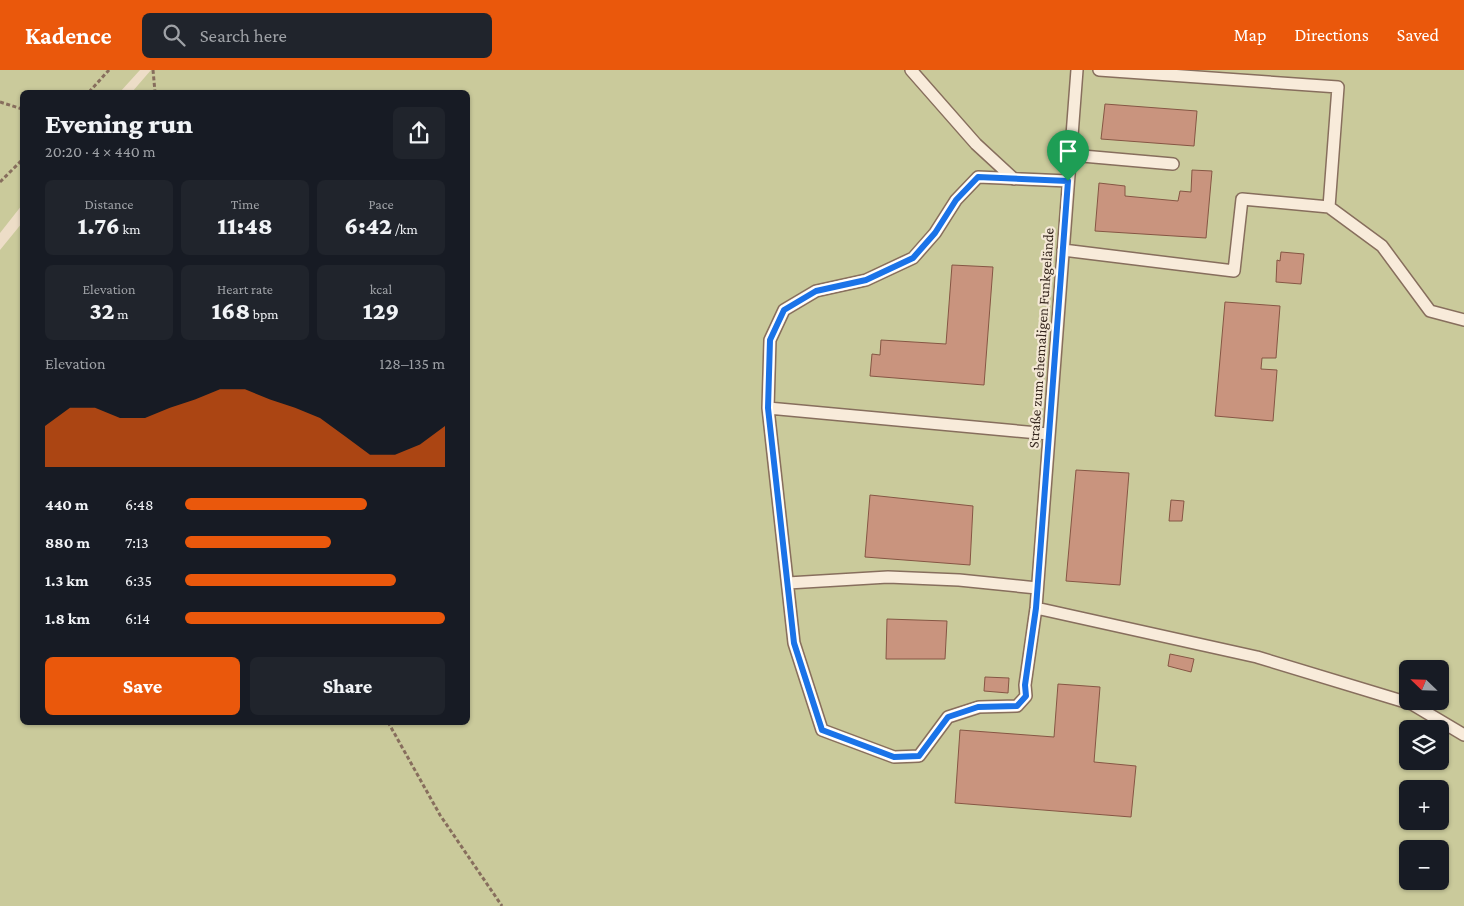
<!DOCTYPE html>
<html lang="en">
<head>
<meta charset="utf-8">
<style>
	:root { --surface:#171b24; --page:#20242c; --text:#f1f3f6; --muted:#9ea1a6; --accent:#ea580c }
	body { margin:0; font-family:"Crimson Pro",serif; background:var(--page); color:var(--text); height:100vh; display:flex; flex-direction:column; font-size:19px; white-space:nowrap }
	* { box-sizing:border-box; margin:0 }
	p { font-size:16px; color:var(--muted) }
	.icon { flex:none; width:28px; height:28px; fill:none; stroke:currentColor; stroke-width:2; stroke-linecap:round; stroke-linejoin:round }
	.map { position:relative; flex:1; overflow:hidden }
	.sheet { position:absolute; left:20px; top:20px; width:450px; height:635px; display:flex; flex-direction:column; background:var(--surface); border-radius:8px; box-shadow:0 1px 4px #0004 }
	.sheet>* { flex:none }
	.needle { width:32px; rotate:293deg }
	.tools { position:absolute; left:1399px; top:590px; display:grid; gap:10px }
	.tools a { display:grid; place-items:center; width:50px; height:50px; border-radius:8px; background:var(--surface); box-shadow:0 1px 4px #0004; font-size:25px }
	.pin { position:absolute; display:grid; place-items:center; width:42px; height:42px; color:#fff; margin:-51px -21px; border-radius:50% 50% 50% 0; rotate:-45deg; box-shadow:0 0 5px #0007 }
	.pin .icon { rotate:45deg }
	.round { display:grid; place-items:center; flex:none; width:52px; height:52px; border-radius:8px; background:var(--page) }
	.head { display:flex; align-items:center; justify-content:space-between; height:85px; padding:0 25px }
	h1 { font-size:28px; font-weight:800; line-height:38px }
	.figures { display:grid; grid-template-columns:repeat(3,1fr); gap:8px; height:85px; padding:5px 25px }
	.figures div { display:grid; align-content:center; border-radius:8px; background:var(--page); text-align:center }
	.figures b { font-size:25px; font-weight:800 }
	.figures small { font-size:14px; font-weight:400 }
	.figures p { font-size:14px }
	.chart { height:140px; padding:10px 25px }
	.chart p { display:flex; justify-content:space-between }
	.chart svg { width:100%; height:90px; margin-top:5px; fill:var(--accent); opacity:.7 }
	.primary-button { display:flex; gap:10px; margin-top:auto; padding:10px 25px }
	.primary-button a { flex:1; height:58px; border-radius:8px; background:var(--accent); color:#fff; font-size:20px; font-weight:800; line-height:58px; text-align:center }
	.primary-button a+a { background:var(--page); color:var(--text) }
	ul { padding:0 25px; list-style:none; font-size:16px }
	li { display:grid; grid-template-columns:80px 60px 1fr; align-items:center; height:38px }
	li i { height:12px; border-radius:6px; background:var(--accent) }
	header { display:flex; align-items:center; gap:30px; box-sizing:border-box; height:70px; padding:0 25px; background:var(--accent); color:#fff }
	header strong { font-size:24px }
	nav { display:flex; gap:28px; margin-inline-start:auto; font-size:18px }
	.search { width:350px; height:45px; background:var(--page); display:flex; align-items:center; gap:12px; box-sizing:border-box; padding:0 18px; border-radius:8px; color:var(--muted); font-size:19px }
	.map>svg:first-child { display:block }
	.green { fill:#caca9b; fill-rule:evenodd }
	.building { fill:#c9947e; stroke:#865644 }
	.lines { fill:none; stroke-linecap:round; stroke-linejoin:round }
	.service-casing { stroke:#876e5d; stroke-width:14 }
	.path { stroke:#876e5d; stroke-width:3; stroke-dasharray:4 2.5; stroke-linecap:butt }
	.service { stroke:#f8ebda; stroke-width:11 }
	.route-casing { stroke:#fff; stroke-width:10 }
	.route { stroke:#1a73e8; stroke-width:6 }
	.labels { text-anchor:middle; stroke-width:4.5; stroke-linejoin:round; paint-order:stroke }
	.street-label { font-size:15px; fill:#382920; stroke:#f4e8d6 }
</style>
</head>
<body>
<header>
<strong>Kadence</strong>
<div class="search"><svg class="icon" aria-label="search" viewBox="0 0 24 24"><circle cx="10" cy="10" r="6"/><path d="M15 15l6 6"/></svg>Search here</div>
<nav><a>Map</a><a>Directions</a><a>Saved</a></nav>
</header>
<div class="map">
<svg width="1464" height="836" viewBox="0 0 1464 836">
	<rect width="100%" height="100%" fill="#edddc7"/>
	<path class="green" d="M0,0H140L120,22H22V135L0,163Z
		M151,0H1464V836H0V180L22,153V652H468V22H132ZM1408,599H1440V631H1408ZM1408,659H1440V691H1408ZM1408,719H1440V751H1408ZM1408,779H1440V811H1408Z"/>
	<path class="building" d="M1105,34L1197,41L1194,76L1101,69Z
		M1192,100L1212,101L1206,168L1095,161L1099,113L1125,116V126L1178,131L1180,121L1191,122Z
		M1281,182L1304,184L1301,214L1276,212L1277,190L1280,191Z
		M952,195L993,197L984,315L870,306L872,284L880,285L881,270L946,274Z
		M1225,232L1280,236L1276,288H1262L1261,299L1277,300L1273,351L1215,346Z
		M1076,400L1129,403L1120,515L1066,511Z
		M870,425L973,436L970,495L865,487Z
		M1171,430L1184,431L1182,451H1169Z
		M887,549L947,551L945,589H886Z
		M1170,584L1194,589L1191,602L1168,596Z
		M985,607L1009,608L1008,623L984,621Z
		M1058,614L1100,617L1094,692L1136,696L1131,747L955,733L960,660L1054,667Z"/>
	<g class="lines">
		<defs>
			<path id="service" d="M911,0L976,74L1014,109
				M1099,0L1338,17L1329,137
				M1071,85L1173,94
				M1068,111L978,107L956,130L935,163L913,188L866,210L816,221L784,240L770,270L768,338L794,573L822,660L894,687L919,686L948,647L979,637L1017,636L1026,626L1025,615L1036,538L1077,0
				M1063,180L1234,201L1242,129L1329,137L1382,176L1430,241L1464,250
				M768,338L1049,364
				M788,513L888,507L959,510L1037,518
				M1036,538L1257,587L1412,634L1464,665"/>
		</defs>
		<use href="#service" class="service-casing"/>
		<path class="path" d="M153,0L155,22
			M89,22L109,0
			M0,32L22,39
			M0,112L22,90
			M388,652L440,745L502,836"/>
		<use href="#service" class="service"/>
	</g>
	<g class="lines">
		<defs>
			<path id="route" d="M978,107L1068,111L1036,538L1025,615L1026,626L1017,636L978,637L948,647L919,686L894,687L822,660L794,573L768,338L770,270L784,240L816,221L866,210L913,188L935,163L956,130Z"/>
		</defs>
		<use href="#route" class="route-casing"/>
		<use href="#route" class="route"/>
	</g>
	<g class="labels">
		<g class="street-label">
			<text transform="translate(1041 268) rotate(-86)" y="5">Straße zum ehemaligen Funkgelände</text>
		</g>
	</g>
</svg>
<div class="tools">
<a><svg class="needle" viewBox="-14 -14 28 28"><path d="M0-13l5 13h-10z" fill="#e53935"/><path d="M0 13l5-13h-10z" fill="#9ea1a6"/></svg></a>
<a><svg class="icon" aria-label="layers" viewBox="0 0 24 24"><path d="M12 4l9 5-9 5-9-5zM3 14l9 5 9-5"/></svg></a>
<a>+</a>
<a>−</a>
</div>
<div class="pin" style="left:1068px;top:111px;background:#1e9e55"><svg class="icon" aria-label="arrive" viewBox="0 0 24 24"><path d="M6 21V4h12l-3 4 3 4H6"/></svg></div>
<section class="sheet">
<div class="head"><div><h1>Evening run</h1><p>20:20 · 4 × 440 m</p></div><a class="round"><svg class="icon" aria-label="share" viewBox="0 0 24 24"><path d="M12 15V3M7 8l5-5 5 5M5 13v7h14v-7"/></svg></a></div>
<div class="figures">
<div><p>Distance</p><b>1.76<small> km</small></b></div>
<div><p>Time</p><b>11:48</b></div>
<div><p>Pace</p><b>6:42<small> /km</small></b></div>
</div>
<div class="figures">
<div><p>Elevation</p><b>32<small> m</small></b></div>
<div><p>Heart rate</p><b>168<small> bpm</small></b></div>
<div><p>kcal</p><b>129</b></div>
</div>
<div class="chart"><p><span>Elevation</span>128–135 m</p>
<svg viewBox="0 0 160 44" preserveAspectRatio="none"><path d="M0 44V24L10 15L20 15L30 20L40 20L50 15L60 11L70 6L80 6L90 11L100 15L110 20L120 29L130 38L140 38L150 33L160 24V44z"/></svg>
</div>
<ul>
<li><b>440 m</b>6:48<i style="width:70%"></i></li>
<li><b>880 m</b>7:13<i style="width:56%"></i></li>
<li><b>1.3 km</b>6:35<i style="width:81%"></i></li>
<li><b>1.8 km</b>6:14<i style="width:100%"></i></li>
</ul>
<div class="primary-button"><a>Save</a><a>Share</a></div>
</section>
</div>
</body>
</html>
